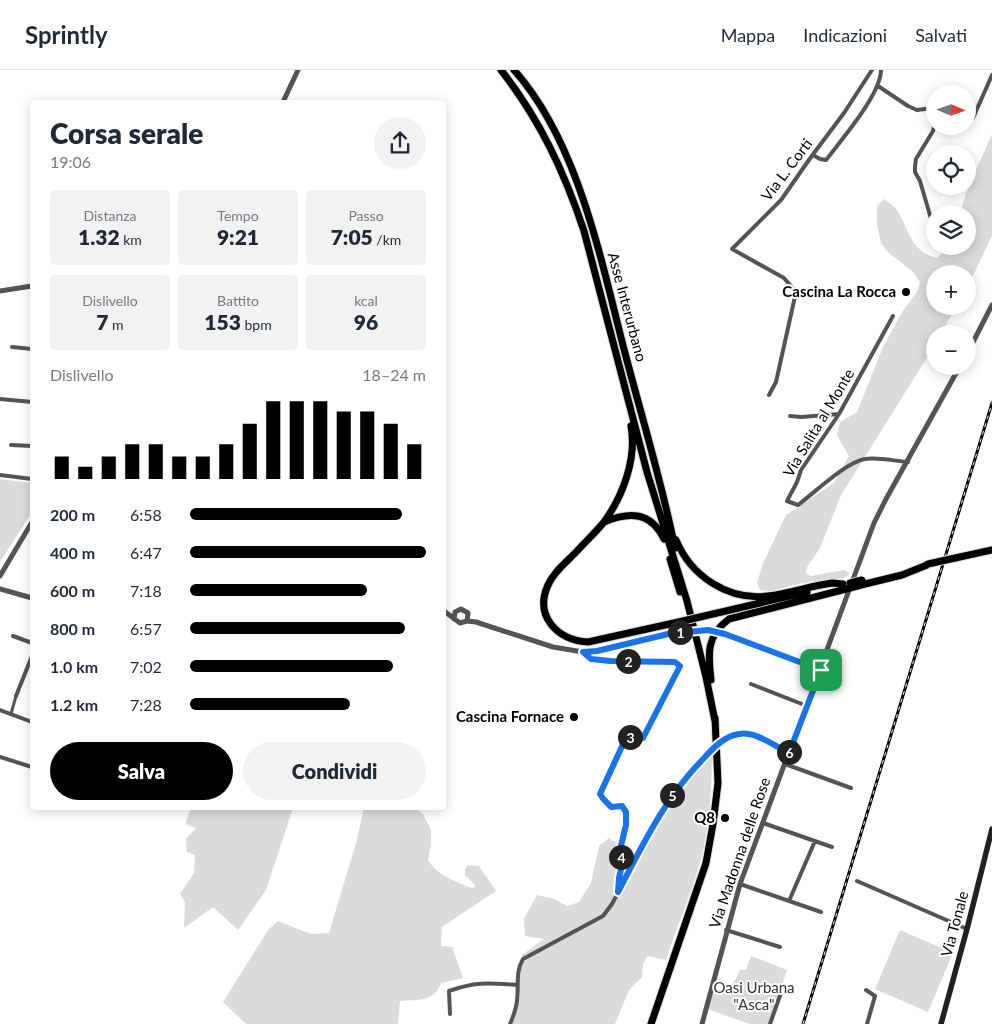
<!DOCTYPE html>
<html lang="it">
<head>
<meta charset="utf-8">
<style>
	:root { --surface:#fff; --page:#f2f2f3; --text:#1f2937; --muted:#747a83; --line:#e0e1e3; --accent:#000 }
	body { margin:0; font-family:Lato,sans-serif; background:var(--page); color:var(--text); height:100vh; display:flex; flex-direction:column; font-size:19px; white-space:nowrap }
	* { box-sizing:border-box; margin:0 }
	p { font-size:16px; color:var(--muted) }
	.icon { flex:none; width:28px; height:28px; fill:none; stroke:currentColor; stroke-width:2; stroke-linecap:round; stroke-linejoin:round }
	.map { position:relative; flex:1; overflow:hidden }
	.details { position:absolute; left:30px; top:30px; width:416px; height:710px; display:flex; flex-direction:column; background:var(--surface); border-radius:5px; box-shadow:0 2px 12px #0003 }
	.details>* { flex:none }
	.needle { width:32px; rotate:92deg }
	.fabs { position:absolute; left:926px; top:15px; display:grid; gap:10px }
	.fabs a { display:grid; place-items:center; width:50px; height:50px; border-radius:50%; background:var(--surface); box-shadow:0 2px 12px #0003; font-size:25px }
	.pin { position:absolute; display:grid; place-items:center; width:42px; height:42px; color:#fff; margin:-21px; border-radius:10px; box-shadow:0 2px 8px #0006 }
	.km { position:absolute; width:25px; height:25px; margin:-12px; border-radius:50%; background:#222; color:#fff; font-size:14px; line-height:25px; text-align:center }
	.round { display:grid; place-items:center; flex:none; width:52px; height:52px; border-radius:26px; background:var(--page) }
	.headline { display:flex; align-items:center; justify-content:space-between; height:85px; padding:0 20px }
	h1 { font-size:28px; font-weight:800; line-height:38px }
	.figures { display:grid; grid-template-columns:repeat(3,1fr); gap:8px; height:85px; padding:5px 20px }
	.figures div { display:grid; align-content:center; border-radius:5px; background:var(--page); text-align:center }
	.figures b { font-size:21px; font-weight:800 }
	.figures small { font-size:14px; font-weight:400 }
	.figures p { font-size:14px }
	.chart { height:140px; padding:10px 20px }
	.chart p { display:flex; justify-content:space-between }
	.chart svg { width:100%; height:90px; margin-top:5px; stroke:var(--accent); stroke-width:6 }
	.cta { display:flex; gap:10px; margin-top:auto; padding:10px 20px }
	.cta a { flex:1; height:58px; border-radius:30px; background:var(--accent); color:#fff; font-size:20px; font-weight:800; line-height:58px; text-align:center }
	.cta a+a { background:var(--page); color:var(--text) }
	ul { padding:0 20px; list-style:none; font-size:16px }
	li { display:grid; grid-template-columns:80px 60px 1fr; align-items:center; height:38px }
	li i { height:12px; border-radius:6px; background:var(--accent) }
	header { display:flex; align-items:center; gap:30px; box-sizing:border-box; height:70px; padding:0 25px; background:var(--surface); border-bottom:1px solid var(--line) }
	header strong { font-size:24px }
	nav { display:flex; gap:28px; margin-inline-start:auto; font-size:18px }
	.map>svg:first-child { display:block }
	.green { fill:#dbdbdb }
	.lines { fill:none; stroke-linecap:round; stroke-linejoin:round }
	.trunk-casing { stroke:#dbdbdb; stroke-width:9 }
	.pedestrian { stroke:#545454; stroke-width:3 }
	.minor { stroke:#545454; stroke-width:4 }
	.tertiary { stroke:#545454; stroke-width:5 }
	.secondary { stroke:#212121; stroke-width:5.5 }
	.trunk { stroke:#000; stroke-width:7 }
	.rail-casing { stroke:#000; stroke-width:3 }
	.rail { stroke:#fff; stroke-width:1; stroke-dasharray:4; stroke-linecap:butt }
	.trunk-bridge-casing { stroke:#dbdbdb; stroke-width:9; stroke-linecap:butt }
	.minor-bridge { stroke:#545454; stroke-width:4 }
	.tertiary-bridge { stroke:#545454; stroke-width:5 }
	.trunk-bridge { stroke:#000; stroke-width:7 }
	.route-casing { stroke:#fff; stroke-width:10 }
	.route { stroke:#1a73e8; stroke-width:6 }
	.poi-dot { fill:#000; stroke:#fff; stroke-width:2 }
	.labels { text-anchor:middle; stroke-width:4; stroke-linejoin:round; paint-order:stroke }
	.street-label { font-size:15px; fill:#000; stroke:#fff }
	.poi-label { font-size:15px; font-weight:bold; fill:#000; stroke:#fff; text-anchor:end }
	.park-label { font-size:15px; fill:#323232; stroke:#fff }
</style>
</head>
<body>
<header>
<strong>Sprintly</strong>
<nav><a>Mappa</a><a>Indicazioni</a><a>Salvati</a></nav>
</header>
<div class="map">
<svg width="992" height="954" viewBox="0 0 992 954">
	<rect width="100%" height="100%" fill="#fff"/>
	<path class="green" d="M992,64V166L968,216V204H935V236H956L941,264H935V275L841,425L820,478L807,497L806,503L810,506L845,500L850,504L844,508L802,513L772,521L760,520L757,513L763,493L786,445L834,413L849,386L837,365L840,352L857,342L883,277L902,242L917,222L920,212L912,201L888,182L881,173L877,155V136L884,129C888,132 893,135 896,139C910,159 909,181 937,188L943,182L946,176H968V144H960L966,123Z
		M0,409L32,413V442L0,492Z
		M712,682C712,716 710,752 702,785C693,821 677,855 666,890L647,886L643,894L642,907L629,920L615,954H510L518,936L520,927L518,914L522,885L544,869L525,866L524,849L537,825L554,829L567,836L579,832L591,813L599,776L609,768L637,786C658,746 680,715 712,682Z
		M191,738H293L266,820L238,860L213,837L184,858L185,832L180,824L194,803L195,785L187,782L186,769L196,758L185,754Z
		M364,738H415L423,744L431,760V774L428,790C436,803 446,807 459,813C465,815 468,818 474,818L475,815L465,805V799L468,795L479,796L496,821L442,857L441,876L452,877L463,908L441,913C433,933 419,929 400,931L398,954H246L223,932L268,860L278,851L311,864L329,863L356,773Z
		M900,860L953,883L928,942L875,919Z
		M751,886L787,900L769,954H750L707,939L711,925C730,921 732,917 740,900H746Z"/>
	<g class="lines">
		<defs>
			<path id="trunk" d="M501,0C540,50 564,101 584,161L647,402L687,531L706,607L715,651
				M514,0C579,73 601,191 625,283C642,348 662,413 675,478
				M631,356C637,388 623,426 604,452C596,462 586,471 578,480C568,491 554,501 548,515C534,546 557,570 588,572L683,551
				M604,452C630,441 651,442 664,469
				M676,470C691,506 728,531 768,526C790,523 811,516 832,513L843,514
				M670,489L680,522
				M861,515L902,505L927,495
				M700,547L807,522
				M711,610C708,584 706,566 729,549L850,518
				M651,954L706,793L713,754L718,713L715,648"/>
		</defs>
		<use href="#trunk" class="trunk-casing"/>
		<path class="pedestrian" d="M11,644L16,626"/>
		<path class="minor" d="M878,16L908,36L917,40L933,38L935,40
			M973,48L992,5
			M813,85L820,89L826,90C842,69 881,24 881,0
			M934,159L920,111L915,102V96L916,89L933,61L935,52
			M893,246L839,344L801,400L797,412L787,431L798,435C814,423 846,392 865,389C879,387 894,391 908,392
			M12,277L32,279
			M769,325L776,312L796,222L784,208L732,179L781,130L811,87L844,43L872,0
			M0,329L32,332
			M790,346L801,347L839,344
			M11,375L32,376
			M0,405L32,409
			M13,566L32,573
			M583,582L591,589L610,591L675,592L680,596L643,668C635,665 630,666 624,672L600,724C603,729 607,732 611,737L622,736L626,742V755L620,780L622,795L619,807L618,822
			M751,614L807,636
			M16,626L32,586
			M0,640L32,652
			M724,670C748,656 766,671 789,683
			M0,687L32,697
			M785,694L851,718
			M763,753L832,777
			M857,811L967,859
			M740,814L821,842
			M789,831L815,771
			M726,860L780,877
			M866,920L875,926L867,954
			M450,944L449,921C476,911 490,913 517,915
			M510,954C513,947 516,939 517,931C519,917 515,902 523,889L603,846L612,834L662,740L680,714L712,680
			M770,954L782,920"/>
		<path class="tertiary" d="M283,32L298,0
			M0,221L32,216
			M968,282L992,235
			M0,506L32,452
			M0,519L32,528
			M444,541L460,553L467,551L476,552L553,577L583,582L597,581L668,564L687,562
			M454,549L455,542L461,539L468,543L467,551
			M725,563L821,600
			M702,954L740,814L874,453L886,429L960,296"/>
		<path class="secondary" d="M941,954L967,859L992,759"/>
		<use href="#trunk" class="trunk"/>
		<defs>
			<path id="rail" d="M803,954L992,333"/>
		</defs>
		<use href="#rail" class="rail-casing"/>
		<use href="#rail" class="rail"/>
		<defs>
			<path id="trunk-bridge" d="M928,494L992,480
				M850,513L862,510
				M850,518L861,515
				M683,551L700,547"/>
		</defs>
		<use href="#trunk-bridge" class="trunk-bridge-casing"/>
		<path class="minor-bridge" d="M712,680L724,670"/>
		<path class="tertiary-bridge" d="M708,560L725,563
			M687,562L701,561"/>
		<use href="#trunk-bridge" class="trunk-bridge"/>
	</g>
	<g class="lines">
		<defs>
			<path id="route" d="M708,560L725,564L821,600L789,683C775,676 755,661 739,664C725,666 714,677 705,687C666,726 643,774 618,822L619,808L622,795L620,780L626,755V742L622,736L611,737C607,732 603,730 600,724L624,672C630,666 635,665 643,668L680,596L675,592L610,591L591,589L583,582L597,581L668,564Z"/>
		</defs>
		<use href="#route" class="route-casing"/>
		<use href="#route" class="route"/>
	</g>
	<g class="poi-dot">
		<circle cx="906" cy="222" r="5"/>
		<circle cx="574" cy="647" r="5"/>
		<circle cx="725" cy="748" r="5"/>
	</g>
	<g class="labels">
		<g class="street-label">
			<text transform="translate(787 100) rotate(-53)" y="5">Via L. Corti</text>
			<text transform="translate(627 237) rotate(75)" y="5">Asse Interurbano</text>
			<text transform="translate(819 353) rotate(-59)" y="5">Via Salita al Monte</text>
			<text transform="translate(740 783) rotate(-71)" y="5">Via Madonna delle Rose</text>
			<text transform="translate(955 854) rotate(-75)" y="5">Via Tonale</text>
		</g>
		<g class="poi-label">
			<text x="896" y="227">Cascina La Rocca</text>
			<text x="564" y="652">Cascina Fornace</text>
			<text x="715" y="753">Q8</text>
		</g>
		<g class="park-label">
			<text x="754" y="923">Oasi Urbana<tspan x="754" dy="17">"Asca"</tspan></text>
		</g>
	</g>
</svg>
<div class="fabs">
<a><svg class="needle" viewBox="-14 -14 28 28"><path d="M0-13l5 13h-10z" fill="#e53935"/><path d="M0 13l5-13h-10z" fill="#747a83"/></svg></a>
<a><svg class="icon" aria-label="locate" viewBox="0 0 24 24"><circle cx="12" cy="12" r="6"/><path d="M12 2v4M12 18v4M2 12h4M18 12h4"/></svg></a>
<a><svg class="icon" aria-label="layers" viewBox="0 0 24 24"><path d="M12 4l9 5-9 5-9-5zM3 14l9 5 9-5"/></svg></a>
<a>+</a>
<a>−</a>
</div>
<div class="pin" style="left:821px;top:600px;background:#1e9e55"><svg class="icon" aria-label="arrive" viewBox="0 0 24 24"><path d="M6 21V4h12l-3 4 3 4H6"/></svg></div>
<b class="km" style="left:680px;top:562px">1</b>
<b class="km" style="left:628px;top:591px">2</b>
<b class="km" style="left:630px;top:667px">3</b>
<b class="km" style="left:621px;top:787px">4</b>
<b class="km" style="left:672px;top:725px">5</b>
<b class="km" style="left:789px;top:682px">6</b>
<section class="details">
<div class="headline"><div><h1>Corsa serale</h1><p>19:06</p></div><a class="round"><svg class="icon" aria-label="share" viewBox="0 0 24 24"><path d="M12 15V3M7 8l5-5 5 5M5 13v7h14v-7"/></svg></a></div>
<div class="figures">
<div><p>Distanza</p><b>1.32<small> km</small></b></div>
<div><p>Tempo</p><b>9:21</b></div>
<div><p>Passo</p><b>7:05<small> /km</small></b></div>
</div>
<div class="figures">
<div><p>Dislivello</p><b>7<small> m</small></b></div>
<div><p>Battito</p><b>153<small> bpm</small></b></div>
<div><p>kcal</p><b>96</b></div>
</div>
<div class="chart"><p><span>Dislivello</span>18–24 m</p>
<svg viewBox="0 0 160 44" preserveAspectRatio="none"><path d="M5 44V33M15 44V38M25 44V33M35 44V27M45 44V27M55 44V33M65 44V33M75 44V27M85 44V17M95 44V6M105 44V6M115 44V6M125 44V11M135 44V11M145 44V17M155 44V27"/></svg>
</div>
<ul>
<li><b>200 m</b>6:58<i style="width:90%"></i></li>
<li><b>400 m</b>6:47<i style="width:100%"></i></li>
<li><b>600 m</b>7:18<i style="width:75%"></i></li>
<li><b>800 m</b>6:57<i style="width:91%"></i></li>
<li><b>1.0 km</b>7:02<i style="width:86%"></i></li>
<li><b>1.2 km</b>7:28<i style="width:68%"></i></li>
</ul>
<div class="cta"><a>Salva</a><a>Condividi</a></div>
</section>
</div>
</body>
</html>
